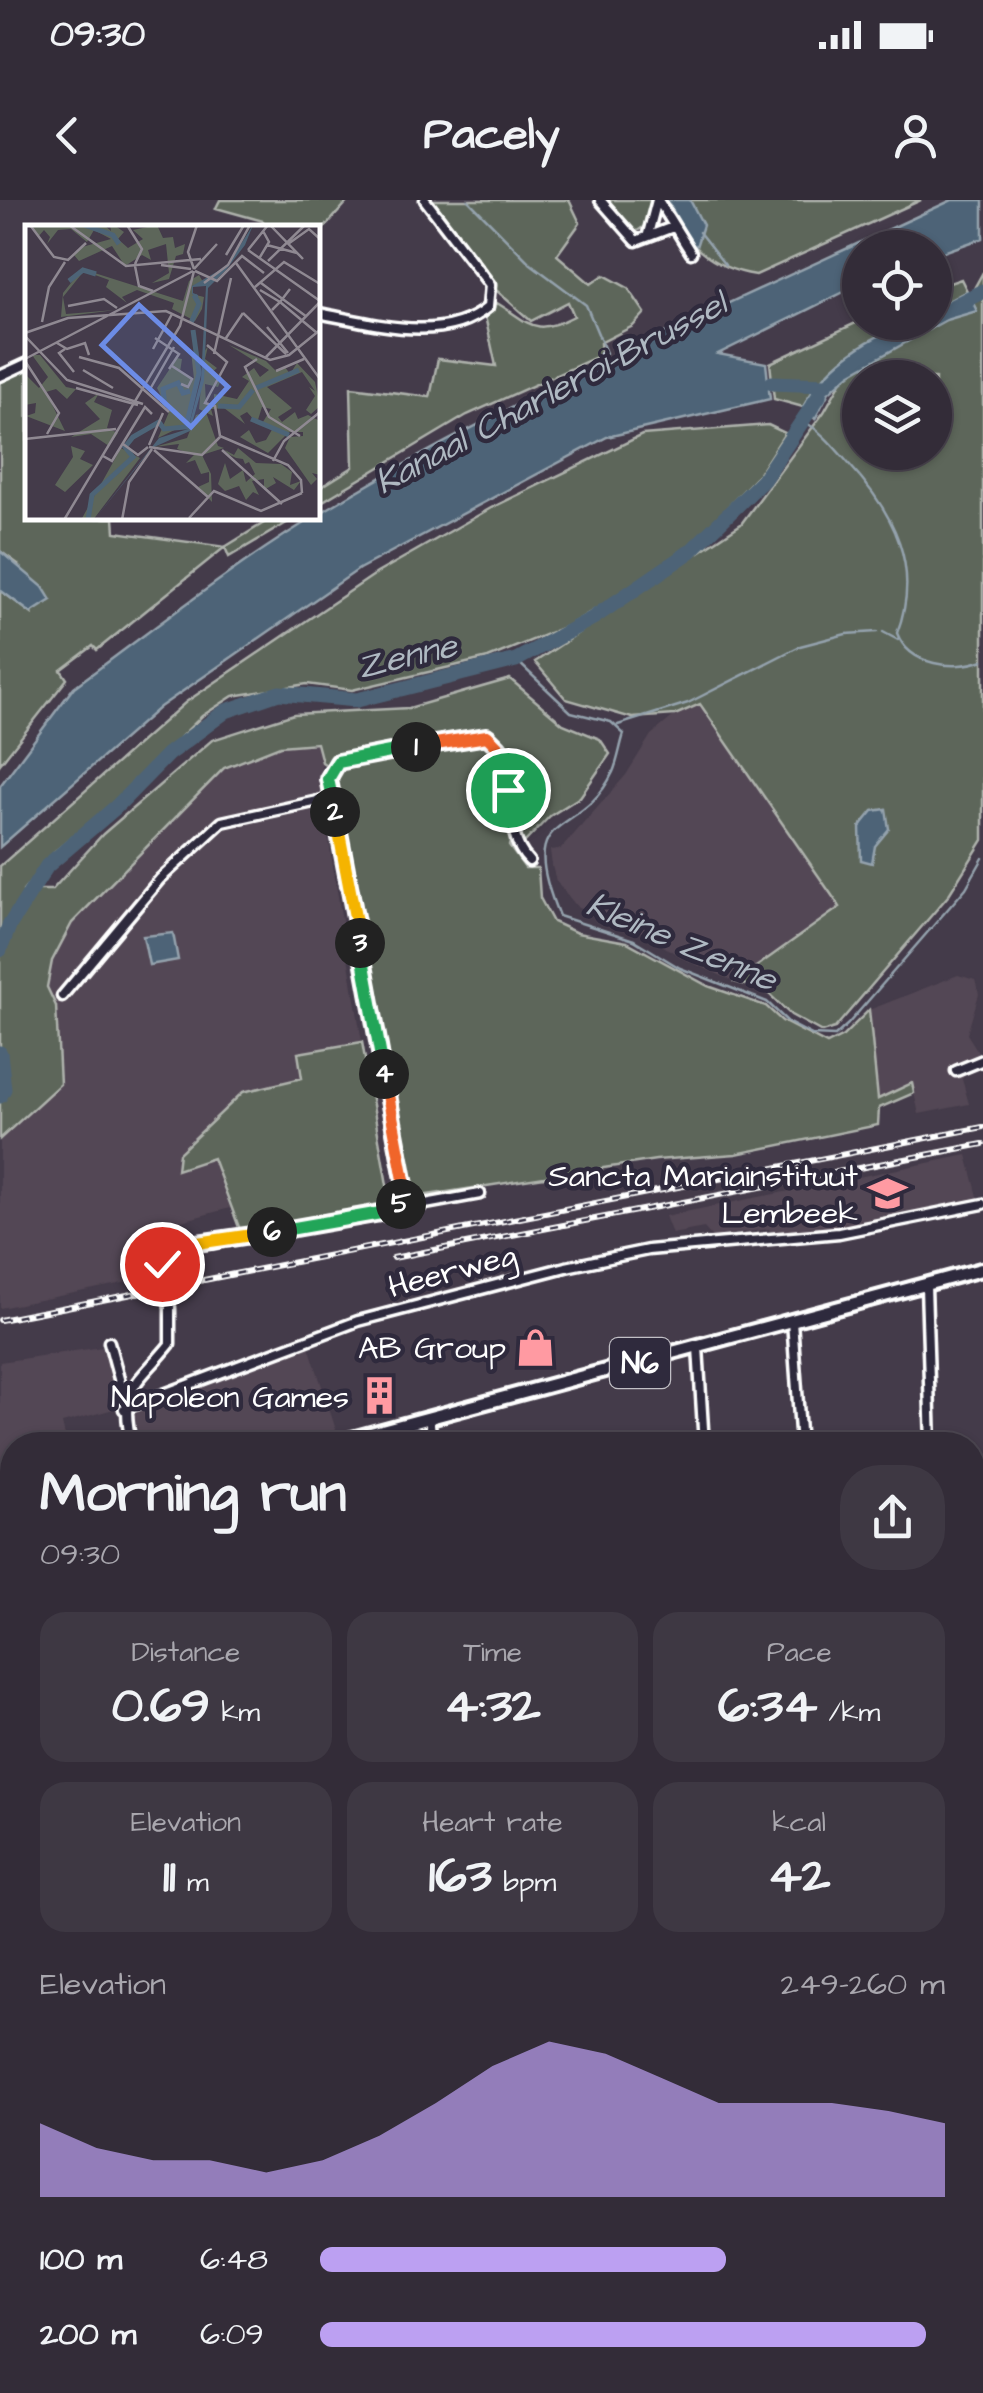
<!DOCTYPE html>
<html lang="en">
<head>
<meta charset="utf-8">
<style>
	:root { --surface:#332c38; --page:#3e3843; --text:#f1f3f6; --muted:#a9a7ae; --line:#4e4853; --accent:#bca0f2 }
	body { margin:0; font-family:"Architects Daughter",sans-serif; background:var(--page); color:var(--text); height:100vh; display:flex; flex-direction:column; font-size:38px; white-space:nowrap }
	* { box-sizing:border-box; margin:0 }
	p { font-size:32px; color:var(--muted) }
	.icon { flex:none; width:55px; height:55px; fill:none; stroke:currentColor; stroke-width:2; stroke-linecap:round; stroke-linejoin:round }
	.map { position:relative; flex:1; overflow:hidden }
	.panel { position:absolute; left:0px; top:1232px; width:985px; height:962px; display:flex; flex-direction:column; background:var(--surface); border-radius:40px 40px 0 0; box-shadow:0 2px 8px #0004,0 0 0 2px var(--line) }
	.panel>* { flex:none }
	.controls { position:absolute; left:842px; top:30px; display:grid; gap:20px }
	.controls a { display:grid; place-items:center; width:110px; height:110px; border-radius:50%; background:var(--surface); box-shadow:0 2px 8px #0004,0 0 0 2px var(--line); font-size:50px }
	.pin { position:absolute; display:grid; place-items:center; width:85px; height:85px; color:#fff; margin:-42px; border:5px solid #fff; border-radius:50%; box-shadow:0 2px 10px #0007 }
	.km { position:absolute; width:50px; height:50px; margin:-25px; border-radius:50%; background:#222; color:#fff; font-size:28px; line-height:50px; text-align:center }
	.round { display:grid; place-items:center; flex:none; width:105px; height:105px; border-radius:40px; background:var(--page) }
	.head { display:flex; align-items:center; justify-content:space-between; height:170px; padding:0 40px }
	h1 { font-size:55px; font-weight:800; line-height:75px }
	.metrics { display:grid; grid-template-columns:repeat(3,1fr); gap:15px; height:170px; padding:10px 40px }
	.metrics div { display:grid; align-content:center; border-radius:25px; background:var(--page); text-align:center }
	.metrics b { font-size:50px; font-weight:800 }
	.metrics small { font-size:28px; font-weight:400 }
	.metrics p { font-size:28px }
	.chart { height:280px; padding:20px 40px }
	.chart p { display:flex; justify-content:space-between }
	.chart svg { width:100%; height:180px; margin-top:10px; fill:var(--accent); opacity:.7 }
	ul { padding:0 40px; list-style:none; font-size:32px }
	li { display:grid; grid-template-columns:160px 120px 1fr; align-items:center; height:75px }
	li i { height:25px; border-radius:12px; background:var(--accent) }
	.status { display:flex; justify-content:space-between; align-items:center; height:70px; padding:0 50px; background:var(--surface); direction:ltr }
	.status svg { height:28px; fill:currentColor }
	header { display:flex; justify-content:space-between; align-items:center; height:130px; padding:0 40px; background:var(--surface); font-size:45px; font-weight:800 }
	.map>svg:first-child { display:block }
	.built { fill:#534754 }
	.green { fill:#5d665a; stroke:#aeb2ac; stroke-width:2.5; fill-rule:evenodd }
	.water { fill:#4d6477; stroke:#94a2ad; stroke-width:2.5 }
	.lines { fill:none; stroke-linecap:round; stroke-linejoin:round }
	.stream { stroke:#94a2ad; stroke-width:2.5 }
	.river { stroke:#4d6477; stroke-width:15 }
	.minor-casing { stroke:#fff; stroke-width:15 }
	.primary-casing { stroke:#fff; stroke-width:19 }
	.trunk-casing { stroke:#fff; stroke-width:20 }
	.motorway-casing { stroke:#fff; stroke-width:20 }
	.minor { stroke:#2f2a3d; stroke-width:8 }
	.primary { stroke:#2f2a3d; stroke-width:11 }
	.trunk { stroke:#2f2a3d; stroke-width:12 }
	.motorway { stroke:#2f2a3d; stroke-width:12 }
	.rail-casing { stroke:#fff; stroke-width:6 }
	.rail { stroke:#2f2a3d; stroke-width:2.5; stroke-dasharray:8; stroke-linecap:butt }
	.minor-bridge-casing { stroke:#fff; stroke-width:15; stroke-linecap:butt }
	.minor-bridge { stroke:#2f2a3d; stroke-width:8 }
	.split-1-casing { stroke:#fff; stroke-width:20 }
	.split-2-casing { stroke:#fff; stroke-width:20 }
	.split-3-casing { stroke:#fff; stroke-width:20 }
	.split-4-casing { stroke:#fff; stroke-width:20 }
	.split-5-casing { stroke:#fff; stroke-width:20 }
	.split-6-casing { stroke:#fff; stroke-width:20 }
	.split-7-casing { stroke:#fff; stroke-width:20 }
	.split-1 { stroke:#f0652b; stroke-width:12 }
	.split-2 { stroke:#22a559; stroke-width:12 }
	.split-3 { stroke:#f5b400; stroke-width:12 }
	.split-4 { stroke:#22a559; stroke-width:12 }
	.split-5 { stroke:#f0652b; stroke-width:12 }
	.split-6 { stroke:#22a559; stroke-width:12 }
	.split-7 { stroke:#f5b400; stroke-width:12 }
	.labels { text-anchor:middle; stroke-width:9; stroke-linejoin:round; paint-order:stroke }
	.shield { fill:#2f2a3d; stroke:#c1bfc5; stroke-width:2.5 }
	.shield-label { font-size:30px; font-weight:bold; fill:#fff }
	.poi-label { font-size:32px; fill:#fff; stroke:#2f2a3d; text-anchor:end }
	.street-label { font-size:32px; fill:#fff; stroke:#2f2a3d }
	.water-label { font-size:35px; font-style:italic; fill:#afb9c2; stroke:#2f2a3d }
	.inset-river { fill:none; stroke:#4d6477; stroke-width:5 }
	.inset-road { fill:none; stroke:#8f8992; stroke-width:2.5 }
	.view { fill:#6c8ce6; fill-opacity:0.15; stroke:#6c8ce6; stroke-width:5 }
	.inset-edge { fill:none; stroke:#fff; stroke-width:5 }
</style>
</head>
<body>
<div class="status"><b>09:30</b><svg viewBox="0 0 49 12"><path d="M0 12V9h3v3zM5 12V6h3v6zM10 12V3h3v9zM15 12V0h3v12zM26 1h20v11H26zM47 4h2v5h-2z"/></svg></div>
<header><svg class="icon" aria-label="back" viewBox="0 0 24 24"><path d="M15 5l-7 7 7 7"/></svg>Pacely<svg class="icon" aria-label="person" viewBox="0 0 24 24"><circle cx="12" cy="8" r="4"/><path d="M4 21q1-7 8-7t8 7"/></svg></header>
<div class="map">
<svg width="983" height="2193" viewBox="0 0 983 2193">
	<rect width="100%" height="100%" fill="#443b4a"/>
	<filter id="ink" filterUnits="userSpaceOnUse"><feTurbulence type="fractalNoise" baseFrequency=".01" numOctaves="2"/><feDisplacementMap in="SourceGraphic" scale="20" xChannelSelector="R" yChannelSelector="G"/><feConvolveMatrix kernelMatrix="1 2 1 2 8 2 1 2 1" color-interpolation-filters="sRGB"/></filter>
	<g filter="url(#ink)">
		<path class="built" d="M699,504L840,707L735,782L684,759L627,723L578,708L556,681L552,666L550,650L561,649L626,575L651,535L675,515Z
			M318,543L322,562L319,581L362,842L298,853L302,878L243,892L179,953L178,970L213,958L230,1008L159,1027L141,1038L148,1078L0,1108V939L60,884L56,806L47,787L52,761L72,723L224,568L280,546Z
			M958,775L975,780L979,794L967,834L979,853L962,879L969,904L919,914L912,884L878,900L869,810Z
			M967,955L979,1000L897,1019L773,1035L769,1029L712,1037L704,1028L672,1034L665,1016Z
			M308,1143L337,1233L292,1245H142L134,1217L138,1210Z
			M102,1147L115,1188L114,1209L62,1223L67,1245H12V1309L0,1312V1162Z
			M0,2059L12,2071V2112L0,2113Z"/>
		<path class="green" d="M220,0H349L318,35V28L263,27V21L216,8Z
			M433,0H569L580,23L557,55L591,84L604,75L628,88L645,113L633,126L600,143L601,155L467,215L318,304V289L353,267L351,187L430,197L438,159L496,166L485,116L497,103C532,124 533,137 574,116L568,102L531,121L496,90L493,79Z
			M603,0H651L649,23L636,32Z
			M667,0H921L756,75C711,68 683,44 667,0Z
			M983,72V640L948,696L835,828L822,832L791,815L765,790L735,782L840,707L700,504L675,515L632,518L566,499L535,462L741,324L824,212L849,168L966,103ZM860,178H935V252H860Z
			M961,79L967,91L935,108V88Z
			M860,121L909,123C867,146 827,163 803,207L774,199L770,163Z
			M27,167L28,318H114L115,332L225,347L272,318H295L229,357L225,347L97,450L93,446L61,470L67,479L0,564V390L31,413L18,364L0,351V180Z
			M768,225L785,233L758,275L696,340L658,372L567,426L488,458L352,490L307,484L233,496L202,516L107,609L55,651L24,690H52L103,634L212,540L294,514L409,508L510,479L563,524L600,539L610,554L580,597L550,616L523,644L517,614L509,646L525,668H538L540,698L553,722L577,733L627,742L708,786L766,806L782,821L827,844L843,836L869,810L878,899L912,883L914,893L879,908L878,925L736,954L656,960L414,997L334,580L336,572L322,562L317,543L280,546L224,568L72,723L52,761L47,787L56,806L60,884L0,939V666L186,502L377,373L491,308L642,235Z
			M362,842L390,1002L240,1030L213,958L177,970L179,953L243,892L302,878L298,853Z
			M983,1482V1547H973V1483Z
			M972,1696L974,1704L983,1703V1744L973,1741Z
			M0,1731L12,1735V1833L0,1830Z"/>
		<path class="water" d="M667,0H690L703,25L695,50Z
			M952,0H983V38L935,55V48H860V84L718,154L766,163L770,199L607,237L359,369L160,507L0,647V586L74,487C157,426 241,360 327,309C521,192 745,97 952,0Z
			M967,91L977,111L946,120L850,174L829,192L815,219L803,207C827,162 883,122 935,122V108Z
			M0,351L43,387L51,400L31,413L0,390Z
			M886,609L889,629L875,646L872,663L861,660L860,627L873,611Z
			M173,733L178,760L149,765L143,736Z"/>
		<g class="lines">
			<path class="stream" d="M468,0L531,64L586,105L606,153
				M699,32L725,65
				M803,221C822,231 835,248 849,264C894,313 922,368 897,433C909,466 955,471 983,460
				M883,432L898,440
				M516,460L571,512L611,522L624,534C620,546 618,561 613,572C580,642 513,605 559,716L634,740L680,768L767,802L789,823L812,835L835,836L848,824L966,688L983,658
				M618,525L688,503L800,446L846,434L877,432"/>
			<path class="river" d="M935,116L983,91
				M772,183L825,185
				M0,750L9,726L47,666L116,607L168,554L226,511L279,493L357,500L516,460L593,418L691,351L763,280L819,196
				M0,853L4,889L0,896"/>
			<defs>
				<path id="minor" d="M600,0L636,41L673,27
					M658,0L691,53
					M648,34L657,0
					M318,113C369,122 443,146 488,107L490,85L425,0
					M0,176L28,163
					M62,796L160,679L222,622L332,598
					M956,871L983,860
					M398,1010L406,989L330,572L338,562L487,536C523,563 497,630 529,661
					M165,1075V1056L179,1042L212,1043L480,994
					M926,1086L931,1245
					M792,1121L801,1245
					M109,1142L125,1201
					M698,1147L704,1245
					M124,1209L358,1121L566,1067L648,1050L839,1033L983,1004
					M429,1218L433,1245
					M132,1245C117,1187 137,1185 170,1144V1108
					M972,1323H983
					M0,1546L12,1543
					M44,2193L45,2182"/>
				<path id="primary" d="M328,1245L983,1069
					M0,1334L12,1331"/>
				<path id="trunk" d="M0,2012L12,2024
					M0,2031L12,2043
					M150,2182L158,2193
					M163,2182L175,2193"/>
				<path id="motorway" d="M193,2192L194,2193"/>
			</defs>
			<use href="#minor" class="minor-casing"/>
			<use href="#primary" class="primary-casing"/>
			<use href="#trunk" class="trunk-casing"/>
			<use href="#motorway" class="motorway-casing"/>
			<use href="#minor" class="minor"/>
			<use href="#primary" class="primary"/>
			<use href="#trunk" class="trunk"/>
			<use href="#motorway" class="motorway"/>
			<defs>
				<path id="rail" d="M393,1058L983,944
					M0,1120L983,927"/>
			</defs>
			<use href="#rail" class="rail-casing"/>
			<use href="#rail" class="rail"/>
			<defs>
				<path id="minor-bridge" d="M165,1075L170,1108"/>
			</defs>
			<use href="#minor-bridge" class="minor-bridge-casing"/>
			<use href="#minor-bridge" class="minor-bridge"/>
		</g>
	</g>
	<g class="lines" filter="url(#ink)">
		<defs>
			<path id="split-1" d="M416,547L487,536L499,548L508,590"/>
			<path id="split-2" d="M335,612L328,579L338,562L416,547"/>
			<path id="split-3" d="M335,612L360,743"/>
			<path id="split-4" d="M360,743L384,874"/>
			<path id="split-5" d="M384,874L406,990L401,1004"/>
			<path id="split-6" d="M272,1032L398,1010L401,1004"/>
			<path id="split-7" d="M162,1064L170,1047L272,1032"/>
		</defs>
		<use href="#split-1" class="split-1-casing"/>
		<use href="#split-2" class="split-2-casing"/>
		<use href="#split-3" class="split-3-casing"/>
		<use href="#split-4" class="split-4-casing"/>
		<use href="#split-5" class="split-5-casing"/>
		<use href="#split-6" class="split-6-casing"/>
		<use href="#split-7" class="split-7-casing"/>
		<use href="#split-1" class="split-1"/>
		<use href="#split-2" class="split-2"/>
		<use href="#split-3" class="split-3"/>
		<use href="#split-4" class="split-4"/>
		<use href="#split-5" class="split-5"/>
		<use href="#split-6" class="split-6"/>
		<use href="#split-7" class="split-7"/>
	</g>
	<defs>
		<symbol id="school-bare" viewBox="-9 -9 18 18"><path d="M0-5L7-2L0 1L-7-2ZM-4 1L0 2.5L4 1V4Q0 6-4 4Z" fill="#ff9aa2" stroke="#2f2a3d" stroke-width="2.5" paint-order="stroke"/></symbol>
		<symbol id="shop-bare" viewBox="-9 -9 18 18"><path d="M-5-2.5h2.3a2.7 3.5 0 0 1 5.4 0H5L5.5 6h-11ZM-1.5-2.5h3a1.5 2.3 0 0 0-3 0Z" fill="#ff9aa2" stroke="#2f2a3d" stroke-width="2.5" paint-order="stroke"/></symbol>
		<symbol id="building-bare" viewBox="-9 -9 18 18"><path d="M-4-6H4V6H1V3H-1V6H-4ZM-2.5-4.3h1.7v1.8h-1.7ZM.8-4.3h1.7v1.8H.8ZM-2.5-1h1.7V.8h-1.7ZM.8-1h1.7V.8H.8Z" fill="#ff9aa2" stroke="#2f2a3d" stroke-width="2.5" paint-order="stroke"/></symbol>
	</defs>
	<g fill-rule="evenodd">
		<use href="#school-bare" x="860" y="966" width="55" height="55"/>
		<use href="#shop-bare" x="508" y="1120" width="55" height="55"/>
		<use href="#building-bare" x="352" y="1168" width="55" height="55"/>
	</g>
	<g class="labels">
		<rect class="shield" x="610" y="1138" width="60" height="50" rx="8"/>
		<g class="shield-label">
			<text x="640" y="1173">N6</text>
		</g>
		<g class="poi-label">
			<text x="858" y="986">Sancta Mariainstituut<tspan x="858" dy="37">Lembeek</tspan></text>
			<text x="506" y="1158">AB Group</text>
			<text x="349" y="1207">Napoleon Games</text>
		</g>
		<g class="street-label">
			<text transform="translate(452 1070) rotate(-15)" y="11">Heerweg</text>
		</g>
		<g class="water-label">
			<text transform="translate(550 192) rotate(-28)" y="12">Kanaal Charleroi-Brussel</text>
			<text transform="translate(407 455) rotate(-13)" y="12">Zenne</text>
			<text transform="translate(682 741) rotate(23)" y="12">Kleine Zenne</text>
		</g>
	</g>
	<g transform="translate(25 25)">
		<rect width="295" height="295" fill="#443b4a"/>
		<path d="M6,0H79L86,6L85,0H89L99,7L93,14L103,23L118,14L108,5L132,0L138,13L148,12L150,23L160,19L158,29L151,31L144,54L127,58L144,48L141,19L123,25L126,35L117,30L100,41L87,21L54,36L49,30L57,22L86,14L69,5L62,17L46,4L33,5L22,19L25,12L19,5L13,12ZM57,44L158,76L164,56L174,50L178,57L167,61V69L179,72L177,84L170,96L147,84L149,78L112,65L97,72L102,78L81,62L84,55L59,46L38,72L41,89L90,85L36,92L38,68ZM204,120L241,136L251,146L260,142L265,149L272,138L290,157L295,181L286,189L281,185L290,171L284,162L290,166L277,147L242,162L267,183L253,192L257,197L270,187L273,194L283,190L295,196V250L287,248L292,254L286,260L260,223L265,212L278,211V207H264L243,228L215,212L224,205L231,218L241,215L248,203L236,200L246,184L237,182L232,198L222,187L215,191L220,199L199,183L186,184L188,191L174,184L179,127L183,121L180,134L192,143L185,149L197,152L193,162L180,159L181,179L189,180V169L212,174L224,156L217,152L229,143L235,152L244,145ZM166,126L176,145L164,198L133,213L144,187L132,163L152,133L157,134L155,147L169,154ZM7,130H15L41,162L51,164L42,174L31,164L21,167L40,206L1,191L10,188L11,178L0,180V149L14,163L23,152ZM74,168L69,177L87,185L82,203L93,208L84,221L66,209L46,212L75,194L60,178ZM181,187L193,221L199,223L177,230L186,249L187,277L173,262L184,257V247L176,249L170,235L161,238L169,230L152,224L154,219L129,222L162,213L171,190ZM46,221L60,226L55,234L68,240L40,267L30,260L48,232ZM96,223L115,233L68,295H56ZM213,223L231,238L256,239L267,247L265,260L276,256L269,265L248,252L251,258L239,265V254L227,256L234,270L228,267L221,275L214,261L200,266L193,259L200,238L205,254L218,245L221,257L230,249L224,237L220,239L218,234L211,233L203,229L200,225L209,230Z" fill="#5d665a"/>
		<path d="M228,0L220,20L201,45L183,63L179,156L165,206L127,223L69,295L134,213L163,204L176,154L181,61L168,62V68L173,70V74L167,69V61L202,41Z" fill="#4d6477"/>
		<path class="inset-river" d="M59,0L88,10L94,19M44,56L58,45L71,49M166,98L174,79L169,70M231,163L274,145M193,181L214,182L228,165M140,182L138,164L153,158L158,168L165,166M226,194L264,210M63,295L67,270L108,232L100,222L108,212L134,197L139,204L161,202L174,148L168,105"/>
		<path class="inset-road" d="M5,0L29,32L43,35L61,18M44,0L101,41L176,34M102,0L117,24L110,39M245,0L278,34M263,19L284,4L295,14M242,20L272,28M223,25L295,76M223,25L243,0M201,30L219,0M235,32L244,17L238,6M243,36L280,0M211,38L295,154M136,40L166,44M110,41L114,61L128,66M169,44L192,19M169,44L163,27L172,0M170,46L192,56L217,31L239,48M179,58L203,40L225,0M236,58L282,92M230,62L259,37L295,59M265,64L255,77L292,108M235,65L255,77L247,85M43,81L79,74L92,83M218,88L261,129M17,97L24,62L40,37M242,102L263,128M0,108L43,93L141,86L245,135L264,130L295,105M0,111L42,155L118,179M130,113L154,129L144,144M201,113L218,88M32,118L42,124L60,118L64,130M182,120L202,137L180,178L190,181L195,211M40,124L34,128L49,147M128,124L147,89M189,129L206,53M54,132L94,143L144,187M241,132L295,77M0,134L168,46M232,134L220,142L244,192L275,211M0,136L34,188L22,209M147,141L167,154L163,162L156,159M58,145L88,163M251,146L279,134M51,163L113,180M124,166L149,122M195,211L263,240L276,255L277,268M0,214L91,204M98,219L113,230L123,222M124,220L138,188M124,222L177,230L195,212M129,225L183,272M197,225L257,279M78,231L87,236L120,182L127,189M248,236L259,216L295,187M164,293L189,266L236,286L277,268M39,295L155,101L169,46M97,295L104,257L127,224"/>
		<path class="view" d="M114,80L203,162L166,202L77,120Z"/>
		<rect width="295" height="295" class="inset-edge"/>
	</g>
</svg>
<div class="controls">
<a><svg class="icon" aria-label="locate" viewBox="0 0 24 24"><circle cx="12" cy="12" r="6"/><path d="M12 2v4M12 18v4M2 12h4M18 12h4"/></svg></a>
<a><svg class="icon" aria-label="layers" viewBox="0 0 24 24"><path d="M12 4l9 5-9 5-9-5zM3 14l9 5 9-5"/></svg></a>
</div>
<div class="pin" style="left:508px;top:590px;background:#1e9e55"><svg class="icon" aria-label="arrive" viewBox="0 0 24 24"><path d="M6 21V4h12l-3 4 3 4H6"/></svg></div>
<div class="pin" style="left:162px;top:1064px;background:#d93025"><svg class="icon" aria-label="check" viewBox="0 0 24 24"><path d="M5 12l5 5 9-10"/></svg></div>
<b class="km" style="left:416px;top:547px">1</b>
<b class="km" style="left:335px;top:612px">2</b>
<b class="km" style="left:360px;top:743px">3</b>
<b class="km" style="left:384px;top:874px">4</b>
<b class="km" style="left:401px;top:1004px">5</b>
<b class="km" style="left:272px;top:1032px">6</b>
<section class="panel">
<div class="head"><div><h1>Morning run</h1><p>09:30</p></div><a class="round"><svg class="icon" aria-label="share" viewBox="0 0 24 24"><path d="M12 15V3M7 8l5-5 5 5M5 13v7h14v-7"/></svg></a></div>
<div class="metrics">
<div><p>Distance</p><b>0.69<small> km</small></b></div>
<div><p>Time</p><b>4:32</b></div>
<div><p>Pace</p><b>6:34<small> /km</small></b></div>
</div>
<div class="metrics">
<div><p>Elevation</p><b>11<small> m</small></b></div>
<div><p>Heart rate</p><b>163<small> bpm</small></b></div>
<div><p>kcal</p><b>42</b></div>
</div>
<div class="chart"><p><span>Elevation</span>249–260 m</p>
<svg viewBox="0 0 160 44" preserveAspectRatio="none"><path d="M0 44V26L10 32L20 35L30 35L40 38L50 35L60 29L70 21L80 12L90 6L100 9L110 15L120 21L130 21L140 21L150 23L160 26V44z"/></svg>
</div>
<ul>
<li><b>100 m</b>6:48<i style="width:65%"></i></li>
<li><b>200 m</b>6:09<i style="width:97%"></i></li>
</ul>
</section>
</div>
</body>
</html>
